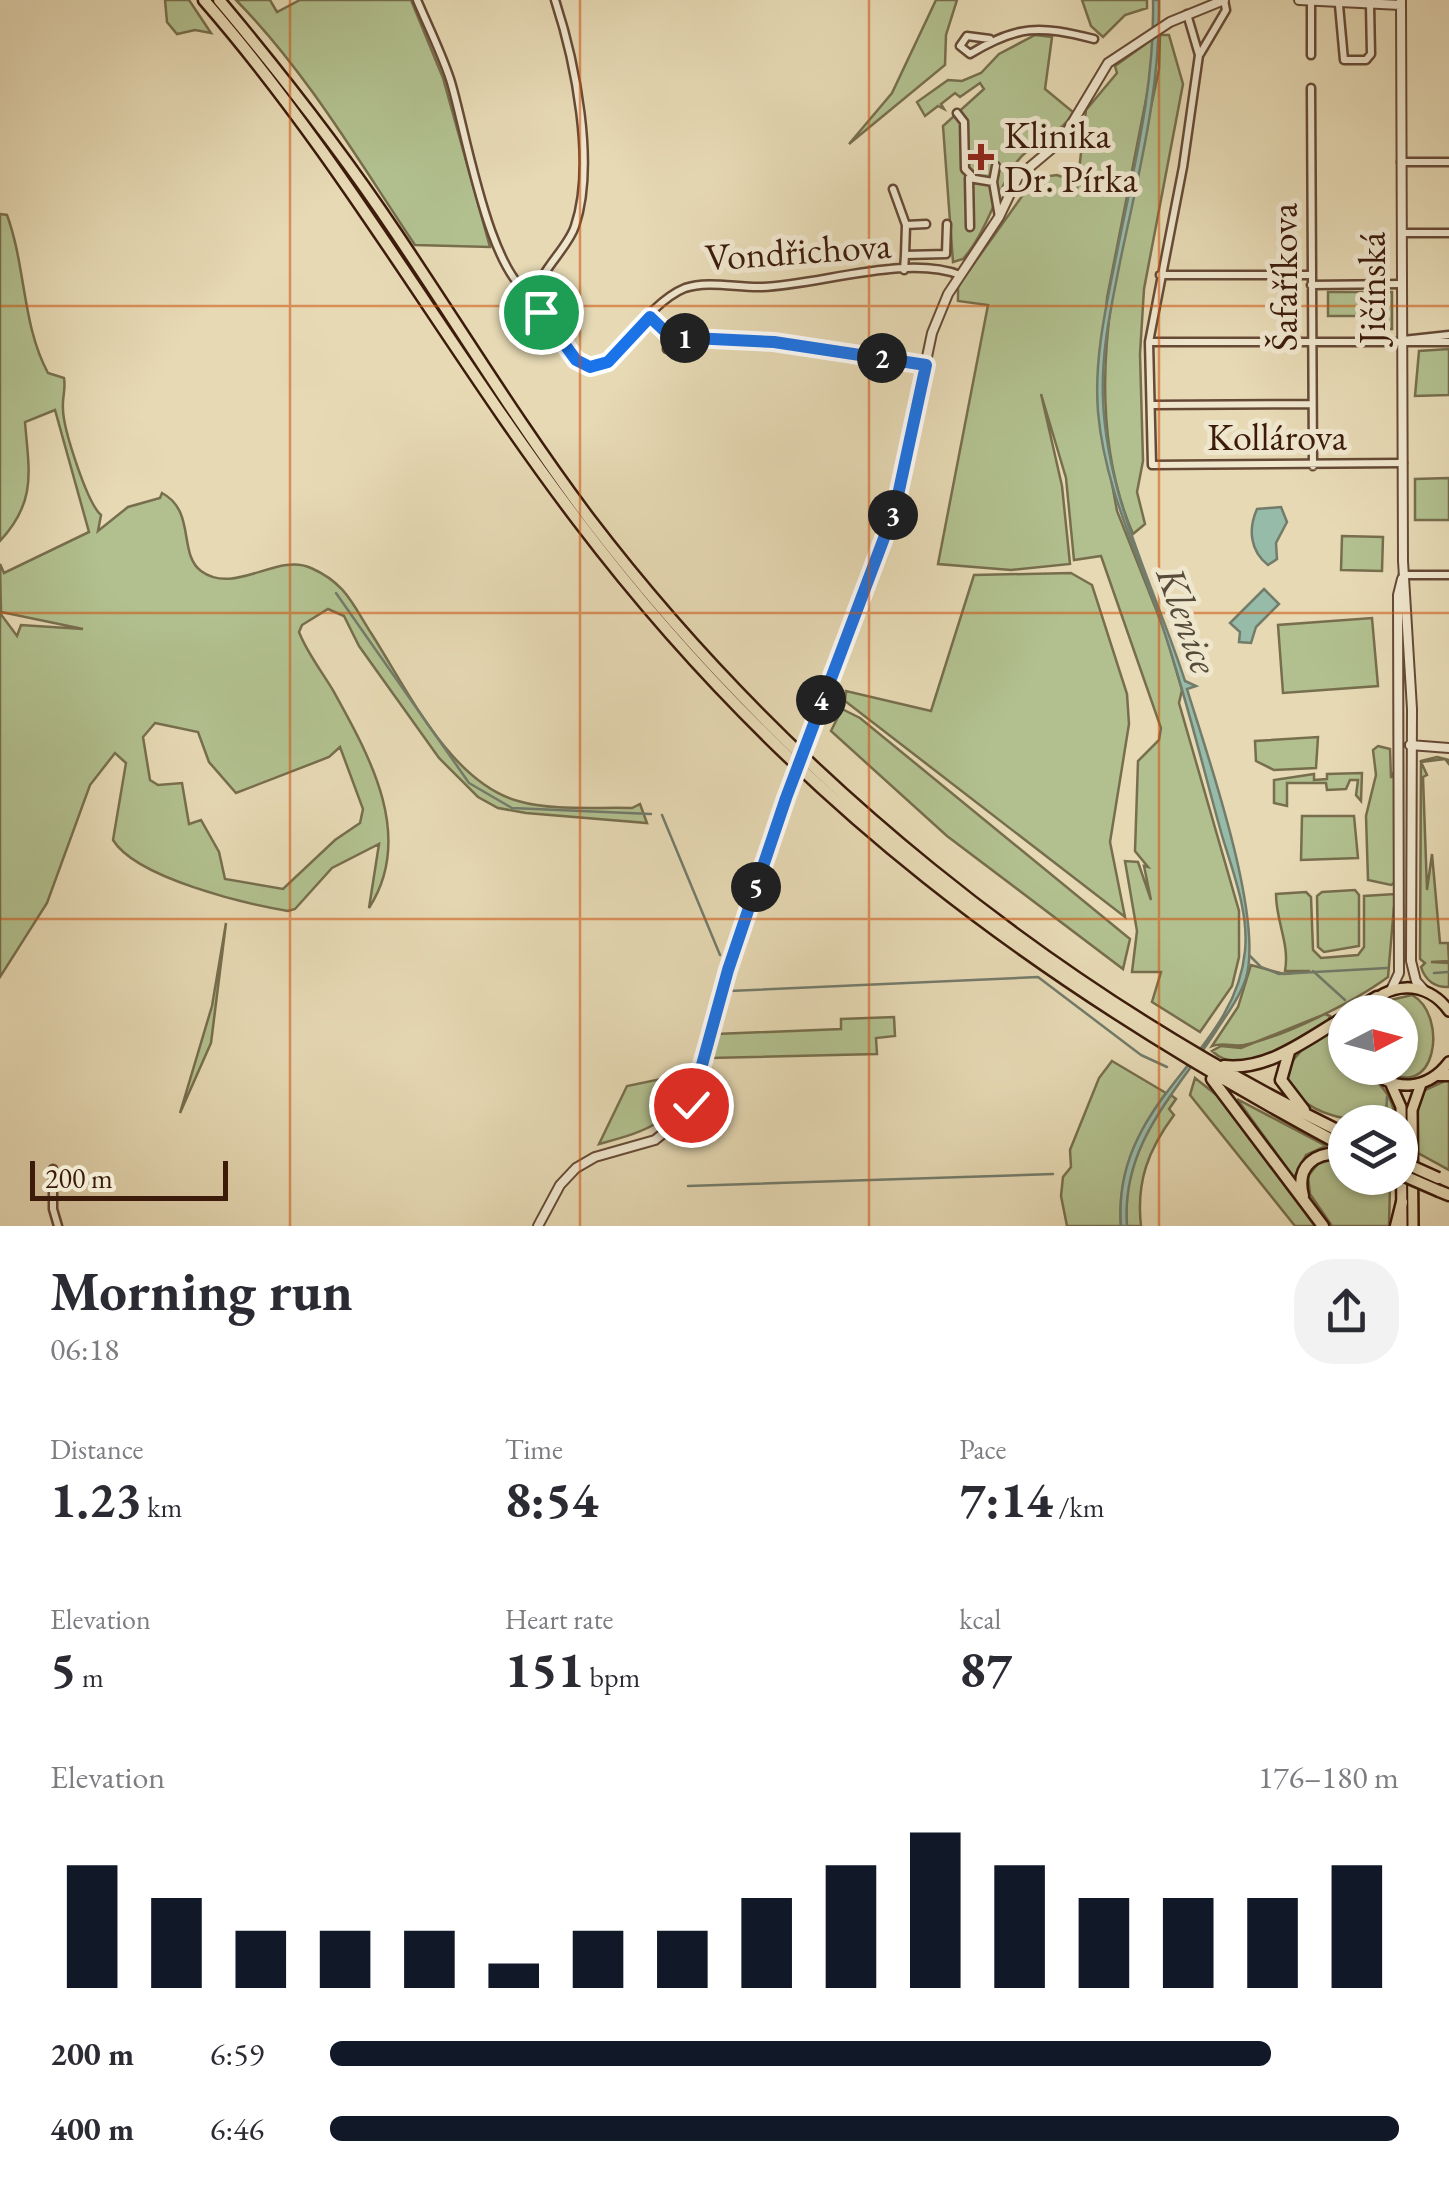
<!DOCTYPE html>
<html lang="en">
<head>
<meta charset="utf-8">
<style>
	:root { --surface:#fff; --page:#f2f2f3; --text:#2b2b33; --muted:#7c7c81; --accent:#111827 }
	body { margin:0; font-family:"EB Garamond",serif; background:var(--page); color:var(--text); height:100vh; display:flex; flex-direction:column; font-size:38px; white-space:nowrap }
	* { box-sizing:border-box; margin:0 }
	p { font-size:32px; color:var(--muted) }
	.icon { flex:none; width:55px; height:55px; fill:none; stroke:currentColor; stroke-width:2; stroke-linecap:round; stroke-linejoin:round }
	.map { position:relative; height:1226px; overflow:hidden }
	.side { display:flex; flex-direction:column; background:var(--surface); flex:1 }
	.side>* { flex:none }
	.needle { width:65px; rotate:84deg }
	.tools { position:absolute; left:1328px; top:995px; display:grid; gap:20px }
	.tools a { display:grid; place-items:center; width:90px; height:90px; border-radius:50%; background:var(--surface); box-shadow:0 2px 8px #0004; font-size:50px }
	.scale { position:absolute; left:30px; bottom:25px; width:198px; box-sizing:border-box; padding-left:10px; border:5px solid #3c1b0b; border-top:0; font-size:28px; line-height:35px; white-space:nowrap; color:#3c1b0b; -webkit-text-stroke:8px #efe6ce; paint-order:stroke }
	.pin { position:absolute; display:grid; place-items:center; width:85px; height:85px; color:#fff; margin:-42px; border:5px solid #fff; border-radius:50%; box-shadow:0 2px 10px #0007 }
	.km { position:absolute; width:50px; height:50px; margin:-25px; border-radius:50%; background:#222; color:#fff; font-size:28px; line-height:50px; text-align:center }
	.round { display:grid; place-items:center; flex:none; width:105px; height:105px; border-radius:40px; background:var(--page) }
	.summary { display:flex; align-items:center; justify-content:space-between; height:170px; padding:0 50px }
	h1 { font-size:55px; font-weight:700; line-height:75px }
	.stats { display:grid; grid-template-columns:repeat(3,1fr); gap:15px; height:170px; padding:10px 50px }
	.stats div { display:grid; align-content:center }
	.stats b { font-size:50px; font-weight:700 }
	.stats small { font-size:28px; font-weight:400 }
	.stats p { font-size:28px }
	.chart { height:280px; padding:20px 50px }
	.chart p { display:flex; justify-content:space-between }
	.chart svg { width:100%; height:180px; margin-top:10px; stroke:var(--accent); stroke-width:6 }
	ul { padding:0 50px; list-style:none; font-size:32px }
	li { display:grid; grid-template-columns:160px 120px 1fr; align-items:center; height:75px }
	li i { height:25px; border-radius:12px; background:var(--accent) }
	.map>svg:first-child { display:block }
	.green { fill:#b2c08f; stroke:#776e4d; stroke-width:2.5; fill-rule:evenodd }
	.water { fill:#97bba9; stroke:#737b6a; stroke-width:2.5 }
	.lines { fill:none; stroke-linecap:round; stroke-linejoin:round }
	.stream { stroke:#737b6a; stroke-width:2.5 }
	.minor-casing { stroke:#664a35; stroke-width:11 }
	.tertiary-casing { stroke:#664a35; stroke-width:12 }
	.primary-casing { stroke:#3c1b0b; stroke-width:14 }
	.motorway-casing { stroke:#3c1b0b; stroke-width:15 }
	.minor { stroke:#efe6ce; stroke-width:6 }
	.tertiary { stroke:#efe6ce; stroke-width:8 }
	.primary { stroke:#e6d9b4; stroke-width:9 }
	.motorway { stroke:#e6d9b4; stroke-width:10 }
	.tertiary-bridge-casing { stroke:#664a35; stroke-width:12; stroke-linecap:butt }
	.motorway-bridge-casing { stroke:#3c1b0b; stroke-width:15; stroke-linecap:butt }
	.tertiary-bridge { stroke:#efe6ce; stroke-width:8 }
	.motorway-bridge { stroke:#e6d9b4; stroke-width:10 }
	.route-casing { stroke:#fff; stroke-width:20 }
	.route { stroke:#1a73e8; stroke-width:12 }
	.grid { fill:none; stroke:#ce500c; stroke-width:2.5; stroke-opacity:0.55 }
	.poi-dot { fill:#8f2418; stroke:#efe6ce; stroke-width:4 }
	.labels { text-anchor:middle; stroke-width:10; stroke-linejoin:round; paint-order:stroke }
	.poi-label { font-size:38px; fill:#3c1b0b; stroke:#efe6ce; text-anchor:start }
	.street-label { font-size:38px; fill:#3c1b0b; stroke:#efe6ce }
	.water-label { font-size:40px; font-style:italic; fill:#574b3a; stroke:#efe6ce }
</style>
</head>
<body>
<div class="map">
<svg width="1449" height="1226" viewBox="0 0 1449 1226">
	<rect width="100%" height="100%" fill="#e6d9b4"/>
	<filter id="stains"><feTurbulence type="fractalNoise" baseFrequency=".002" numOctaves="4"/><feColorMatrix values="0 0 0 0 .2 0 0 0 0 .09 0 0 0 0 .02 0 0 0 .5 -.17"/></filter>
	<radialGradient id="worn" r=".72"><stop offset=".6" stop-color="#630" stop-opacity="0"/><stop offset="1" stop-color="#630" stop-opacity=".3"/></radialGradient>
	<path class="green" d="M165,0H189L211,33L195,30L177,34L167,22Z
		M236,0H270L277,12L300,0H411L443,78L490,247L415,245C360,163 306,71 236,0Z
		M936,0H957L946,35L945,65L849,144L892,93Z
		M1082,0H1147V8L1125,15L1103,37L1091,26Z
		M1035,35L1052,37L1045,89L1073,112C1061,137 1031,141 1016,163C995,194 988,230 963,259L953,262L943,126L984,89L980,83L960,97L955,93L941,104L944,109L938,106L925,116L917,102L948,80L962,81L981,73L999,54Z
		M1160,35H1169L1183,84L1144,289L1140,354L1143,461L1137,492L1145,524L1133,534C1070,387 1129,219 1159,69Z
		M1154,38L1152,69L1107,298L1099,413L1117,511L1165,632L1182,690L1179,703L1239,911V957L1232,986L1200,1032L1152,1002L1161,972H1132L1137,931L1125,861L1138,862L1151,900L1144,866L1148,867L1135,851L1138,761L1159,740L1161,728L1101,556L1074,560L1066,478L1041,394L1062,486L1070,564L1011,570L938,564L988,305L958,301V286L1035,178L1057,175L1071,180L1076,196L1086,110L1117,73L1115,66Z
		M0,214L7,215C26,267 22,325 48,373L64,378C66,390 62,397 63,409C63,428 87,503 101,515L98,531L128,507L160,498L162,493C196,511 178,554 201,571C235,596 277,552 311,568C345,583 352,603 371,633C407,689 450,782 518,801C552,811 596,807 632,808L640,804L647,823L526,813L498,808L478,797L439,758L359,646L344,616L328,609L302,625L299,632C307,653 323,673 334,692C370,757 415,837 369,908L379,844L332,868L295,909L288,911C246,904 136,878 113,840L126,763L115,753L90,785L47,903L0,977V613L17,636L21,625L83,629L1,612L0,564L4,573L89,532L55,410L25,422C29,472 37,501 0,541ZM155,723L198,732L209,762L236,793L329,757L340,747L363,809L360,823L335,840L283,889L225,879L219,852L201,820L189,824L182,783L158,785L150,780L143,737Z
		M1328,292H1392V329H1384L1383,316H1328Z
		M1449,349V395L1415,396L1419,351Z
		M1449,478V520H1415V479Z
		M1342,536L1383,537L1382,571L1341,570Z
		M1071,573L1092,585L1127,694L1129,724L1110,842L1125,917L845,701L846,691L931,711L974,575Z
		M1372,618L1378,686L1283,693L1278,625Z
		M842,709L860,718L1130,939L1123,969L947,836L831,731Z
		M1318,737L1316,768L1274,770L1256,761L1255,741Z
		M1378,746L1390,749L1391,778L1397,765V881L1391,885L1368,880L1366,816L1376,775L1373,750Z
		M1437,757L1449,760V764L1445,759L1421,762L1427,775L1423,777L1427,890L1432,854L1440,943H1448L1449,961L1431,962L1449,963V987C1435,988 1425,980 1421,967L1425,963L1420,959L1421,761Z
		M1362,773L1361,801L1356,795L1358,780H1350L1346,789L1327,790L1326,783H1287V806L1274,803V780L1314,774V780L1327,779V774Z
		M1302,816H1354L1358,858L1301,860Z
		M1355,890L1359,895V946L1324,952L1318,947L1317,896L1322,892Z
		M1306,892L1311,897L1313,950L1321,958L1358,955L1364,947V896L1395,894L1396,949L1394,906L1388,977C1354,1002 1285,1036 1244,1045C1233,1047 1223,1042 1212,1046L1238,1007L1251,965L1284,974L1310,971H1285C1290,944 1276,922 1276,894Z
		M226,923L211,1043L180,1113L212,1006Z
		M1412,995C1449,1015 1437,1107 1381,1068H1400V1012H1374L1386,1001Z
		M1325,1014L1330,1016L1328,1021C1297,1039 1246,1083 1212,1051L1221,1046L1241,1048Z
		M894,1017L895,1036L876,1038L877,1054L710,1058L716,1034L841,1029V1019Z
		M1343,1032L1345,1068C1372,1068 1395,1095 1395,1122C1356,1122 1301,1119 1285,1075C1294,1053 1318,1031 1343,1032Z
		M1112,1061L1166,1093C1137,1132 1117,1176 1121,1226H1067L1061,1196L1063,1177L1071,1167L1070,1150L1099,1078Z
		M685,1074C683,1123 639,1133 599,1144L627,1086Z
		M1195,1078L1219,1097L1315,1226H1295L1190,1095Z
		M1449,1079V1170L1418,1153V1106L1423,1091Z
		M1171,1095L1176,1099L1169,1109L1174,1115C1148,1150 1136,1182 1141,1226H1127C1123,1173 1141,1137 1171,1095Z
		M1237,1099L1326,1146L1306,1155L1294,1178Z
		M1339,1158L1345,1161V1178H1378L1390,1186L1389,1226H1332L1310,1194L1308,1176L1322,1159Z"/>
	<path class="water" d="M1153,0H1159C1161,89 1138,176 1120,262C1111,308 1101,351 1103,398C1106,497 1155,588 1185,681L1196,686L1187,689C1207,754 1264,917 1246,978C1240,997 1227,1014 1216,1031C1174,1095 1121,1145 1127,1226H1121C1111,1100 1235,1057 1245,951C1249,911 1232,870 1221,832C1202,764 1186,696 1163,628C1139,555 1105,490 1098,412C1094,361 1105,311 1115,262C1132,175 1155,88 1153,0Z
		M1281,507L1287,522L1276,543L1277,559L1268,565C1250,551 1248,529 1257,509Z
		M1264,589L1279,604L1256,627L1251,643L1239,642L1240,632L1230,623Z"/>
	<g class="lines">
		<path class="stream" d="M336,593L469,783L512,808L651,814
			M662,815L720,955
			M1250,956L1261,967L1279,974L1387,968
			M1313,971L1345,1000
			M1434,973L1449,972
			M729,991L1038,977L1141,1055L1167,1067
			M1387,1097L1386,1115L1391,1122
			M1392,1178V1186
			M688,1186L1053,1174"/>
		<defs>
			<path id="minor" d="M417,0C428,26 441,52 450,79C465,125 489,283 537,298
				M555,0C575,61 596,164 575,226C567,251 535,273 537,299C540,325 580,377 607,362C629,339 655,300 685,288C708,280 738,288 762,287C819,285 907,254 960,275
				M1311,3V55
				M1339,5L1344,60H1366L1371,54L1370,5
				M1187,14L1199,55L1183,167L1149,342L1152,465L1403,463
				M990,39L967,36L960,46L970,54C1018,25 1039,25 1094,39
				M1200,54L1226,10L1224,0
				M1311,88L1313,466
				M957,113L964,122L965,169L972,176
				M1401,162H1449
				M996,166L993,182L999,217
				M893,189L906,225
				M970,227L969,178L993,182
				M1402,233H1449
				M905,255L906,225L926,224
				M904,270L905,255L946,254L947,224
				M1160,275H1311
				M1311,285L1402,284
				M650,317L671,337L774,342L926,365
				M1403,340L1449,335
				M1149,342H1449
				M667,349L671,337
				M1151,405L1312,404
				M1403,575H1449
				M53,1169V1209L58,1226"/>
			<path id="tertiary" d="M1299,0L1401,5
				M1401,0L1403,561L1412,709L1411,961L1416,981L1425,991
				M814,720L866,593L895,509L932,333L948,294L999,217L1018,177L1062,140L1108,63L1170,22L1224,0
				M1410,745L1449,748
				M1391,990L1399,973L1398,595L1402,579
				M538,1226L560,1185L576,1168L595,1157L655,1140L687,1114L728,970L786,798"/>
			<path id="primary" d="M1364,1012C1386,980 1427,980 1449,1011
				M1369,1068C1394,1093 1428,1090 1449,1062
				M1390,1082L1401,1107L1402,1226
				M1413,1226L1412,1110L1421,1084"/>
			<path id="motorway" d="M204,0C346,163 449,351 579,522C790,800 1040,984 1345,1147
				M219,0C282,75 342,152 396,233C460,328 519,425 588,517C786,777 1052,990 1345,1134
				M1352,1012L1377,997
				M1289,1052L1281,1080L1304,1110
				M1224,1066C1269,1071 1308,1038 1345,1017
				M1438,1075H1449
				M1212,1079L1323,1226
				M1439,1191L1449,1195
				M1303,1196C1295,1165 1316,1151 1345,1154
				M1396,1226L1402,1202"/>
		</defs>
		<use href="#minor" class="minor-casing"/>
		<use href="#tertiary" class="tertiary-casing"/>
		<use href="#primary" class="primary-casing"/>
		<use href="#motorway" class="motorway-casing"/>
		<use href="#minor" class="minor"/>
		<use href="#tertiary" class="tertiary"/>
		<use href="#primary" class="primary"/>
		<use href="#motorway" class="motorway"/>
		<defs>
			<path id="tertiary-bridge" d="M786,798L814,720"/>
			<path id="motorway-bridge" d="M1400,1161L1438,1178
				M1400,1174L1439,1191"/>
		</defs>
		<use href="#tertiary-bridge" class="tertiary-bridge-casing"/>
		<use href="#motorway-bridge" class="motorway-bridge-casing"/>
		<use href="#tertiary-bridge" class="tertiary-bridge"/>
		<use href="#motorway-bridge" class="motorway-bridge"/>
	</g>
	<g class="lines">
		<defs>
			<path id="route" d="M541,312L576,360L590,367L608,362L650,317L671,337L774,342L926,365L895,509L786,798L728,970L691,1105"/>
		</defs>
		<use href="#route" class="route-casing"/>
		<use href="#route" class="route"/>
	</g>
	<path class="grid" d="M290,0V1226M580,0V1226M869,0V1226M1159,0V1226M0,306H1449M0,613H1449M0,919H1449"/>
	<path class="poi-dot" d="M976 142h10v10h10v10h-10v10h-10v-10h-10v-10h10z"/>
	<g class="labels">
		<g class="poi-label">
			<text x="1004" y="148">Klinika<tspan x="1004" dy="44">Dr. Pírka</tspan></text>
		</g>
		<g class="street-label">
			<text transform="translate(798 251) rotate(-4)" y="13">Vondřichova</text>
			<text transform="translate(1284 277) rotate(-90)" y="13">Šafaříkova</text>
			<text transform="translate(1372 288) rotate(-90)" y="13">Jičínská</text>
			<text x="1277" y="450">Kollárova</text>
		</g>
		<g class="water-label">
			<text transform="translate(1188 620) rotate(70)" y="14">Klenice</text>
		</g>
	</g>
	<rect width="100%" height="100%" filter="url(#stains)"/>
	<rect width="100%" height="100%" fill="url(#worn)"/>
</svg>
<div class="tools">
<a><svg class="needle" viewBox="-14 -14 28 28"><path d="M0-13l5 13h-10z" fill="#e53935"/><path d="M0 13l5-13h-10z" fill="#7c7c81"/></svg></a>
<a><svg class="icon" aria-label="layers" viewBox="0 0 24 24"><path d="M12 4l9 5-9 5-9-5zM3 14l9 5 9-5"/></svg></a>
</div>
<div class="scale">200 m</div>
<div class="pin" style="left:541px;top:312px;background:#1e9e55"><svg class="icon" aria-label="arrive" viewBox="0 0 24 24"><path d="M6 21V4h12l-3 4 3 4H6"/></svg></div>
<div class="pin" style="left:691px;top:1105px;background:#d93025"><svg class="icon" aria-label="check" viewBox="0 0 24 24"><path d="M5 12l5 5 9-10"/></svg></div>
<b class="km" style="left:685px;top:338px">1</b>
<b class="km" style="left:882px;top:358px">2</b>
<b class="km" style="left:893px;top:515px">3</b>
<b class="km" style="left:821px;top:700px">4</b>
<b class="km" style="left:756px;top:887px">5</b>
</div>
<section class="side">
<div class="summary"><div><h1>Morning run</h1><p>06:18</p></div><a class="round"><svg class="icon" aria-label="share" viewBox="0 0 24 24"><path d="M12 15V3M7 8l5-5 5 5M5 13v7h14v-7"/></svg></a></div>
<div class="stats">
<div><p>Distance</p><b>1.23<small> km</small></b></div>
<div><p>Time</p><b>8:54</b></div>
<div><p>Pace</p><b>7:14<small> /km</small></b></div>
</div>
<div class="stats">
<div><p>Elevation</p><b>5<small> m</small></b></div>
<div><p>Heart rate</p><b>151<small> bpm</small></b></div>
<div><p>kcal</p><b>87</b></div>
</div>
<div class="chart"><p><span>Elevation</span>176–180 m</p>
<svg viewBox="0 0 160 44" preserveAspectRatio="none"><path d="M5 44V14M15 44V22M25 44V30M35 44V30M45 44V30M55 44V38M65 44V30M75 44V30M85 44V22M95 44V14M105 44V6M115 44V14M125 44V22M135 44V22M145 44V22M155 44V14"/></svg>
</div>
<ul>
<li><b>200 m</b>6:59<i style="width:88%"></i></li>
<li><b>400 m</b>6:46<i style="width:100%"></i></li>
</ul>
</section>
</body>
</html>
